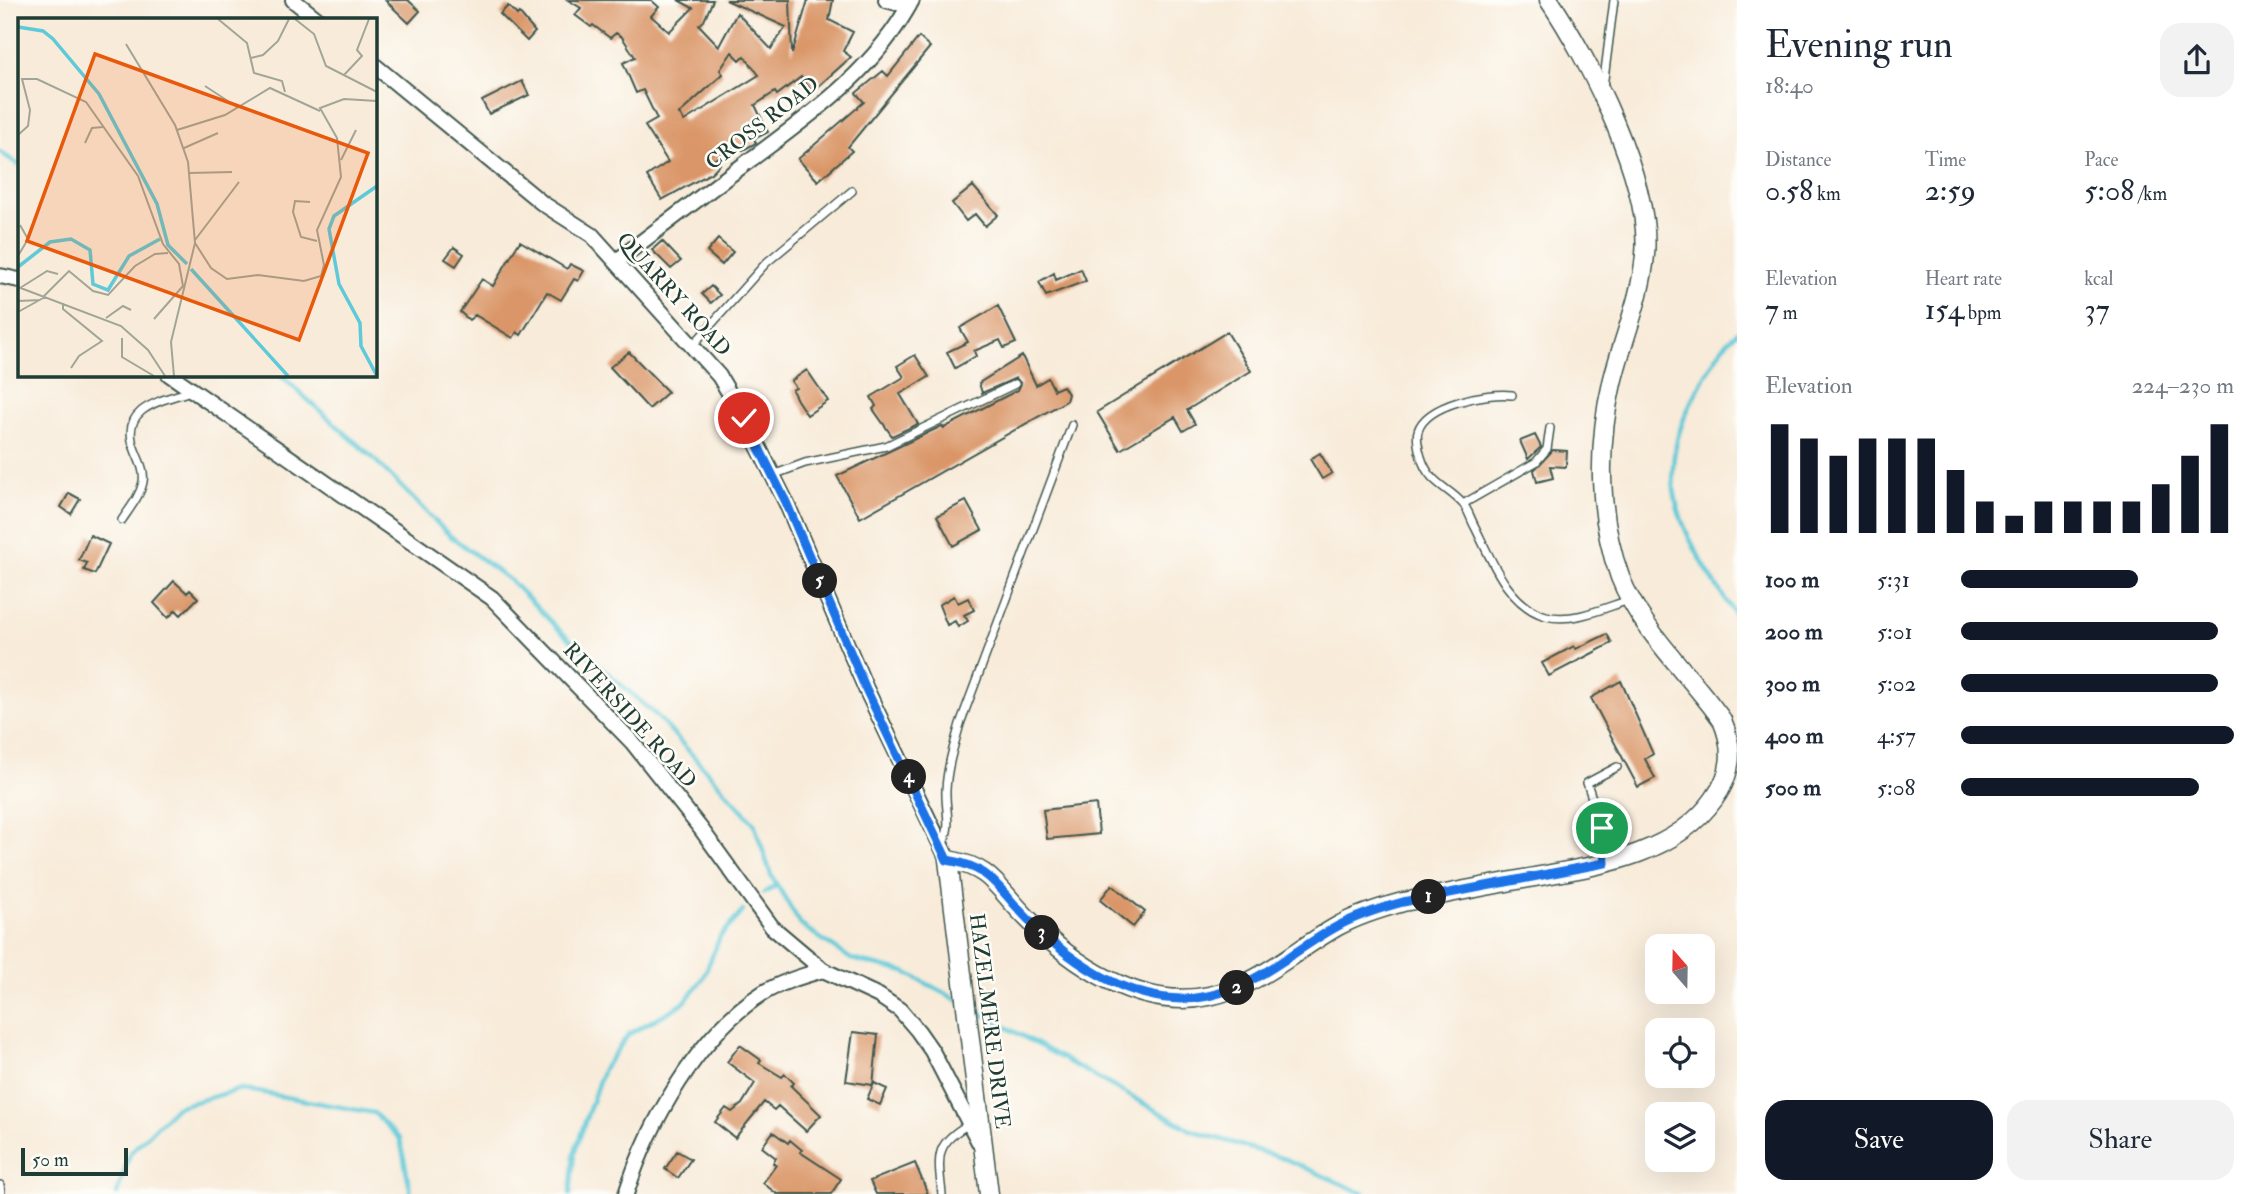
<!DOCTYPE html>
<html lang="en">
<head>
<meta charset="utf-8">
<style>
	:root { --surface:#fff; --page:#f2f2f3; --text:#1f2937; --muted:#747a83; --accent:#111827 }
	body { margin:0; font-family:"IM FELL Double Pica",serif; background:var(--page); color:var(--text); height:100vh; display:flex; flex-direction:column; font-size:26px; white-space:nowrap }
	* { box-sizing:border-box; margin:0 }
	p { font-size:23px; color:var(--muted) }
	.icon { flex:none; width:38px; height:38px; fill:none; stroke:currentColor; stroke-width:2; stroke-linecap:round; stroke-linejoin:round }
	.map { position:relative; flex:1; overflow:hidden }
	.drawer { display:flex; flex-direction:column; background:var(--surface); width:525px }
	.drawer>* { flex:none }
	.needle { width:46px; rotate:340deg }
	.tools { position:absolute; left:1645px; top:934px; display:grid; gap:14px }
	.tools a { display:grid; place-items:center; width:70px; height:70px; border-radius:14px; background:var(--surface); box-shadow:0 7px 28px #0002; font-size:35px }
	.scale { position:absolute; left:21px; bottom:18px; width:107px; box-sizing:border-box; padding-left:7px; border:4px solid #1f3d34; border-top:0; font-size:19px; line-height:24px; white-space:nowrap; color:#1f3d34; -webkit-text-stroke:5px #fdfcf7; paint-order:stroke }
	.pin { position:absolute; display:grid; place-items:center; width:60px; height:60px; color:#fff; margin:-30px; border:4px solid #fff; border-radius:50%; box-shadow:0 2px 7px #0007 }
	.km { position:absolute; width:35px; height:35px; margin:-18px; border-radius:50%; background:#222; color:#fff; font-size:19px; line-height:35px; text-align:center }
	.round { display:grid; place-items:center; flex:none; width:74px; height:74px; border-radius:21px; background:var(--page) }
	.summary { display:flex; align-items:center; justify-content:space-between; height:119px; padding:0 28px }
	h1 { font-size:38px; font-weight:600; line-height:52px }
	.figures { display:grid; grid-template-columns:repeat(3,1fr); gap:10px; height:119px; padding:7px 28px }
	.figures div { display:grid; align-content:center }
	.figures b { font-size:30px; font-weight:600 }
	.figures small { font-size:19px; font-weight:400 }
	.figures p { font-size:19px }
	.chart { height:196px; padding:14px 28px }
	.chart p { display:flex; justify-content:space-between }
	.chart svg { width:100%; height:126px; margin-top:7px; stroke:var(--accent); stroke-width:6 }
	.action { display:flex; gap:14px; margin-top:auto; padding:14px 28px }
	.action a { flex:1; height:80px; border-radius:21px; background:var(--accent); color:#fff; font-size:28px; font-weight:600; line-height:80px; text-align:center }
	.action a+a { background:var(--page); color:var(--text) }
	ul { padding:0 28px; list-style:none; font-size:23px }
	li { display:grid; grid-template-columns:112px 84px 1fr; align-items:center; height:52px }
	li i { height:18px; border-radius:9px; background:var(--accent) }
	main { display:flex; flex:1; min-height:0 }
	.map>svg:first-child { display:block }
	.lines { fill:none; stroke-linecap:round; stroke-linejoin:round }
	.stream { stroke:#5ec9d8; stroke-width:4.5 }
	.building { fill:#da9668; fill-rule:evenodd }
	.service-casing { stroke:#40574d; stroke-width:10 }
	.minor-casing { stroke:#40574d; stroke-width:18 }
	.tertiary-casing { stroke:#40574d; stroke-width:21 }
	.service { stroke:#fff; stroke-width:7 }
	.minor { stroke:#fff; stroke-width:14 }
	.tertiary { stroke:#fff; stroke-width:18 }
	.route-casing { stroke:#fff; stroke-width:14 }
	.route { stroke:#1a73e8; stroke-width:9 }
	.labels { text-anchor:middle; stroke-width:5; stroke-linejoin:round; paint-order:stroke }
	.street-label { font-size:21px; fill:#1f3d34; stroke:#fdfcf7 }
	.inset-river { fill:none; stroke:#5ec9d8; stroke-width:3.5 }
	.inset-road { fill:none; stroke:#a1a597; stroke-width:2 }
	.view { fill:#e8590c; fill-opacity:0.15; stroke:#e8590c; stroke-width:3.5 }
	.inset-edge { fill:none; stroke:#1f3d34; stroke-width:3.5 }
</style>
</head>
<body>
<main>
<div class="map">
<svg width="1737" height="1194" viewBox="0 0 1737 1194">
	<rect width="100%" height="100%" fill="#fdfcf7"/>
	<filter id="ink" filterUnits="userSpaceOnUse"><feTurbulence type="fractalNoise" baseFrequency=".0143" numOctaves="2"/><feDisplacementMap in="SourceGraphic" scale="14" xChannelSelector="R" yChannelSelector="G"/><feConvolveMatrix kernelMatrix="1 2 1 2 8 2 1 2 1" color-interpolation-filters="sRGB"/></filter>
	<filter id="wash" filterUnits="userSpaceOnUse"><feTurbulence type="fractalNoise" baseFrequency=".00686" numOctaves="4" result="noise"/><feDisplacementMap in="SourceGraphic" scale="28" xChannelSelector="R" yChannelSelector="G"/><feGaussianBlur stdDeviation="1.57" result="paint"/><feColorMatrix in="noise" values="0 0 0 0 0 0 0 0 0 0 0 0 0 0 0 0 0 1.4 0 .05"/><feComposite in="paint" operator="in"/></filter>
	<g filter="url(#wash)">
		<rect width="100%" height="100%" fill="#f8ebd9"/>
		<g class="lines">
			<path class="stream" d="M0,152L19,165
				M1737,332C1718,349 1708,371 1696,393C1645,487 1687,538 1737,618
				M279,374L373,458L449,535L512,582L557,628L657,716L754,823L771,875L801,925L851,959L905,972L961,1002
				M764,893L777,885
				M972,1008L1191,1130L1285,1159L1365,1194
				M117,1194L130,1153L176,1107L241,1089L374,1113L400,1139L411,1194
				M570,1194L574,1154L603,1069L629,1034L684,1003L703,978L720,937L743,911"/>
		</g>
		<g id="blocks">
			<path class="building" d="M385,0H408L420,11L409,23Z
				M568,0H651L659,7L651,16L669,32L693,8L678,0H713L704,21L699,25L719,46L737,13L771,49L786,27L726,0H790L792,54L808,0H833L829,20L853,32L843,51L851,57L812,92L801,77L777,95L775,92L755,105L768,132L754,139L756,143L743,150L738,145L715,159L720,164L711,173L662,200L647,176L668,162L645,126L657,119L643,90L636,93L623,63L635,57L622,37L616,33L610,38L593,25L591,27L575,15L581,8ZM732,52L740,60L744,56L759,75L684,121L679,114L723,74L720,70Z
				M508,6L517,15L519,13L535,32L527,41L500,14Z
				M919,37L930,47L848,147L852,151L818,181L798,159L864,102L856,93L883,71L888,76Z
				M522,81L529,95L489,114L482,101Z
				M973,186L998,215L985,226L975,214L966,221L952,203Z
				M718,239L733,252L722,265L707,252Z
				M520,241L567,269L570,264L584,271L578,281L574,279L561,300L547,292L521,335L517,332L513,338L475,315L469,320L460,312L482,279L493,286Z
				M662,241L681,261L671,269L652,250Z
				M454,247L464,254L456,266L445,259Z
				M1081,269L1086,281L1046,296L1039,282L1054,273L1056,280Z
				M711,286L720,295L711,303L702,294Z
				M998,306L1016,343L1004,348L1000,340L974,351L976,356L955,368L947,352L968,342L960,328Z
				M1227,332L1251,371L1187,410L1195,424L1183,431L1175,417L1120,450L1097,412Z
				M629,352L668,392L649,409L610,367Z
				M915,355L929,377L900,394L918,424L892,436L873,409L876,406L871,397L904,377L897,366Z
				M1022,356L1036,385L1048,378L1054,390L1063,386L1068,394L1066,401L860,518L837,476L942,426L944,428L1018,390L1021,384L1016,378L982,393L979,383Z
				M807,370L828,401L807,415L797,400L792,390L796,388L791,381Z
				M1535,435L1541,447L1528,459L1520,441Z
				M1553,450L1567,451L1566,467L1550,466L1553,478L1537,482L1534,470Z
				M1320,453L1332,473L1322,479L1310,459Z
				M69,493L80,499L71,514L61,507Z
				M966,501L982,530L953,546L937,516Z
				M90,535L109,544L95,574L84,570L87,563L79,560Z
				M174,581L187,593L190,590L198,598L181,615L176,610L168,618L154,603Z
				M954,596L958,603L968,598L974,610L964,615L968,621L958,627L955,621L947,625L939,605Z
				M1607,634L1612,643L1549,676L1542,663L1574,646L1576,649Z
				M1621,681L1653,754L1645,759L1655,778L1638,787L1591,698Z
				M1096,804L1099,834L1047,839L1043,810Z
				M1112,885L1145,912L1133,927L1100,900Z
				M853,1032L878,1035L873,1085L846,1081Z
				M740,1045L761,1060L759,1063L782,1077L785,1074L794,1083L791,1086L821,1115L806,1131L778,1106L774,1110L764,1102L735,1138L715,1122L726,1108L732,1112L742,1104L755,1083L727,1062Z
				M874,1083L887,1089L880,1105L867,1099Z
				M773,1132L788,1143L790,1140L802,1150L800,1152L841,1179L831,1194H777L763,1183L776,1165L773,1163L776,1158L762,1147Z
				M677,1151L691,1159L678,1178L665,1169Z
				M915,1163L928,1194H876L870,1181Z"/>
		</g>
	</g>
	<g filter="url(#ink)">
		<use href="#blocks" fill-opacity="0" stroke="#40574d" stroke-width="2"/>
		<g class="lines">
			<defs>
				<path id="service" d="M1603,87L1614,0
					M693,345L766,263L852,191
					M1512,395C1487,392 1426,404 1418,431C1416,437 1419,451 1421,457C1429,484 1447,486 1463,504C1468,509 1471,520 1475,527C1491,559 1508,606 1546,616C1573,623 1604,608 1629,600
					M773,475L805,463L886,446L1015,384
					M1463,504L1536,462L1547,449L1550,428
					M122,520C130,508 140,496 143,482C145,470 139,461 135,450C118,408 160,401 191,391
					M942,845C953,825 945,812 946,790C947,767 954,746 960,724L1072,425
					M1605,863L1602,828L1587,783L1617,767
					M0,1185L1,1194
					M942,1194C938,1156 934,1144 969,1124"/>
				<path id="minor" d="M293,0L317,19
					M886,0L909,6
					M374,65L542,203L592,235L719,376L744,418L786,502L866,689L948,860
					M618,260C662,226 706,193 750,160C812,114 876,69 912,0
					M0,276L19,280
					M169,374L492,598L632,742L701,829L772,927L823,970L879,996L900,1010L918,1031L932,1051L980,1144
					M626,1194C648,1124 699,1033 763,993C781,982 803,976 823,970"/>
				<path id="tertiary" d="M989,1194L948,860C992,867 997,888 1026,917C1071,964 1140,1011 1209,996C1260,985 1293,951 1338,926C1358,915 1381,908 1403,902C1441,895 1479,887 1518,880C1585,867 1671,860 1714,799C1733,773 1734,748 1722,720C1689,673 1641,631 1620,577C1598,517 1597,446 1612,383C1622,340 1641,300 1645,255C1652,183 1589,59 1549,0"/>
			</defs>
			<use href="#service" class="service-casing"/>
			<use href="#minor" class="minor-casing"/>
			<use href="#tertiary" class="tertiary-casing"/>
			<use href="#service" class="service"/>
			<use href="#minor" class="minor"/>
			<use href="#tertiary" class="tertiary"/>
		</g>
	</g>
	<g class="lines" filter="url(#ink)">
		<defs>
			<path id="route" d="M744,418L786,502L866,689L947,860C992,867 997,888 1026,917C1071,964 1140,1011 1208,996C1260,985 1293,950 1338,926C1358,915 1381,908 1403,902L1605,863L1602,828"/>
		</defs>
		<use href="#route" class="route-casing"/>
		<use href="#route" class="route"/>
	</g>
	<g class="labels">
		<g class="street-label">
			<text transform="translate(762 123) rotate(-38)" y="7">CROSS ROAD</text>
			<text transform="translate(674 294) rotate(48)" y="7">QUARRY ROAD</text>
			<text transform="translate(630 715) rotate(48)" y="7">RIVERSIDE ROAD</text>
			<text transform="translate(990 1021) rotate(83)" y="7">HAZELMERE DRIVE</text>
		</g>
	</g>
	<g transform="translate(18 18)">
		<rect width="359" height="359" fill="#f8ebd9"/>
		<path class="inset-river" d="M0,9L25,13L35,21L81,76L139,186L150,227L169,246M0,249L32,224L53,221L72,232L75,266L90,272L111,238L142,221M173,251L270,358M359,358L343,328L342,305L321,266L311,211L316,198L359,168"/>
		<path class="inset-road" d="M200,1L229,25L236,55L264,63L267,74M277,1L296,16L308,48L359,74M108,26L157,107L170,144L177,225L153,324L156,358M233,40L245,37L260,23L271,1M326,57L344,38L339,32L351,1M187,68L219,89M159,112L207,97L252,70L302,93M0,117L10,108L12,92L4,61H19L68,84L120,158L145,226L161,246L165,268M67,125L74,110L85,109M166,130L200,115M323,142L338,112M171,155L214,154M292,184L277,183L275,194L283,219L299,223M177,222L221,164M177,225L193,250L209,261L240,257L286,263L303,258L306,247L299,212L323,159L319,120L302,90L326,81L359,83M0,238L10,221L2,207M0,269L103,308L130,332L147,358M2,270L29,253L40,256M26,278L51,253L75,273L90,277L117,248L137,236L150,235M0,283L23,282M45,285V291L84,323L61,338L53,350M0,294L27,279M88,300L105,288L113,292M136,301L165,268M104,320V339L136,358"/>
		<path class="view" d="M77,36L350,135L281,322L9,223Z"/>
		<rect width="359" height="359" class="inset-edge"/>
	</g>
</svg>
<div class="tools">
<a><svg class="needle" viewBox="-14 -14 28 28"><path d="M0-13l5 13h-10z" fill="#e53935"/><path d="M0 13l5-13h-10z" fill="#747a83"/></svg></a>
<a><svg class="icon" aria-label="locate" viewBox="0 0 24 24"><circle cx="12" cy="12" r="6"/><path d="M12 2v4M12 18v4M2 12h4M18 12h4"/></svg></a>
<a><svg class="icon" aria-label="layers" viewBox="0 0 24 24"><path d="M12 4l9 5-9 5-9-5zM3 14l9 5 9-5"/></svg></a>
</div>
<div class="scale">50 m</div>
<div class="pin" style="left:1602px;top:828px;background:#1e9e55"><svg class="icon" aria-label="arrive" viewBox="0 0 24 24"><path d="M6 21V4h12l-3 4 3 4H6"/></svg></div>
<div class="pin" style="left:744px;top:418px;background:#d93025"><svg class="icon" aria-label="check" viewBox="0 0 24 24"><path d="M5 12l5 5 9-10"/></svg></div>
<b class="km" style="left:1429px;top:897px">1</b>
<b class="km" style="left:1237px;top:988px">2</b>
<b class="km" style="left:1042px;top:933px">3</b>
<b class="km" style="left:909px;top:777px">4</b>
<b class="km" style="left:820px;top:581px">5</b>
</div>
<section class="drawer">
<div class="summary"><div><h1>Evening run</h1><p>18:40</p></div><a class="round"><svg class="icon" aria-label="share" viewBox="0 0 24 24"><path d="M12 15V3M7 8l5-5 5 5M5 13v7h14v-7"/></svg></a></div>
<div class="figures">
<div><p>Distance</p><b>0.58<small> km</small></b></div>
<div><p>Time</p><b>2:59</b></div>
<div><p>Pace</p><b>5:08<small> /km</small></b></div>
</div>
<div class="figures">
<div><p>Elevation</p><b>7<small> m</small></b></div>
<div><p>Heart rate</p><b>154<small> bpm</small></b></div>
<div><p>kcal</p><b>37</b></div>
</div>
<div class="chart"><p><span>Elevation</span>224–230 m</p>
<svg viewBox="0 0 160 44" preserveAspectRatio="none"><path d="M5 44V6M15 44V11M25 44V17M35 44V11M45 44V11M55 44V11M65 44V22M75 44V33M85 44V38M95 44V33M105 44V33M115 44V33M125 44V33M135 44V27M145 44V17M155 44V6"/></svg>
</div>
<ul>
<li><b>100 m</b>5:31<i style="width:65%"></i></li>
<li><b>200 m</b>5:01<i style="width:94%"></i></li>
<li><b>300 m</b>5:02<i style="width:94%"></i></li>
<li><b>400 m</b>4:57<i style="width:100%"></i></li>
<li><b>500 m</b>5:08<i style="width:87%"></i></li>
</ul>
<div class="action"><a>Save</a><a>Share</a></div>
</section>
</main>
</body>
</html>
